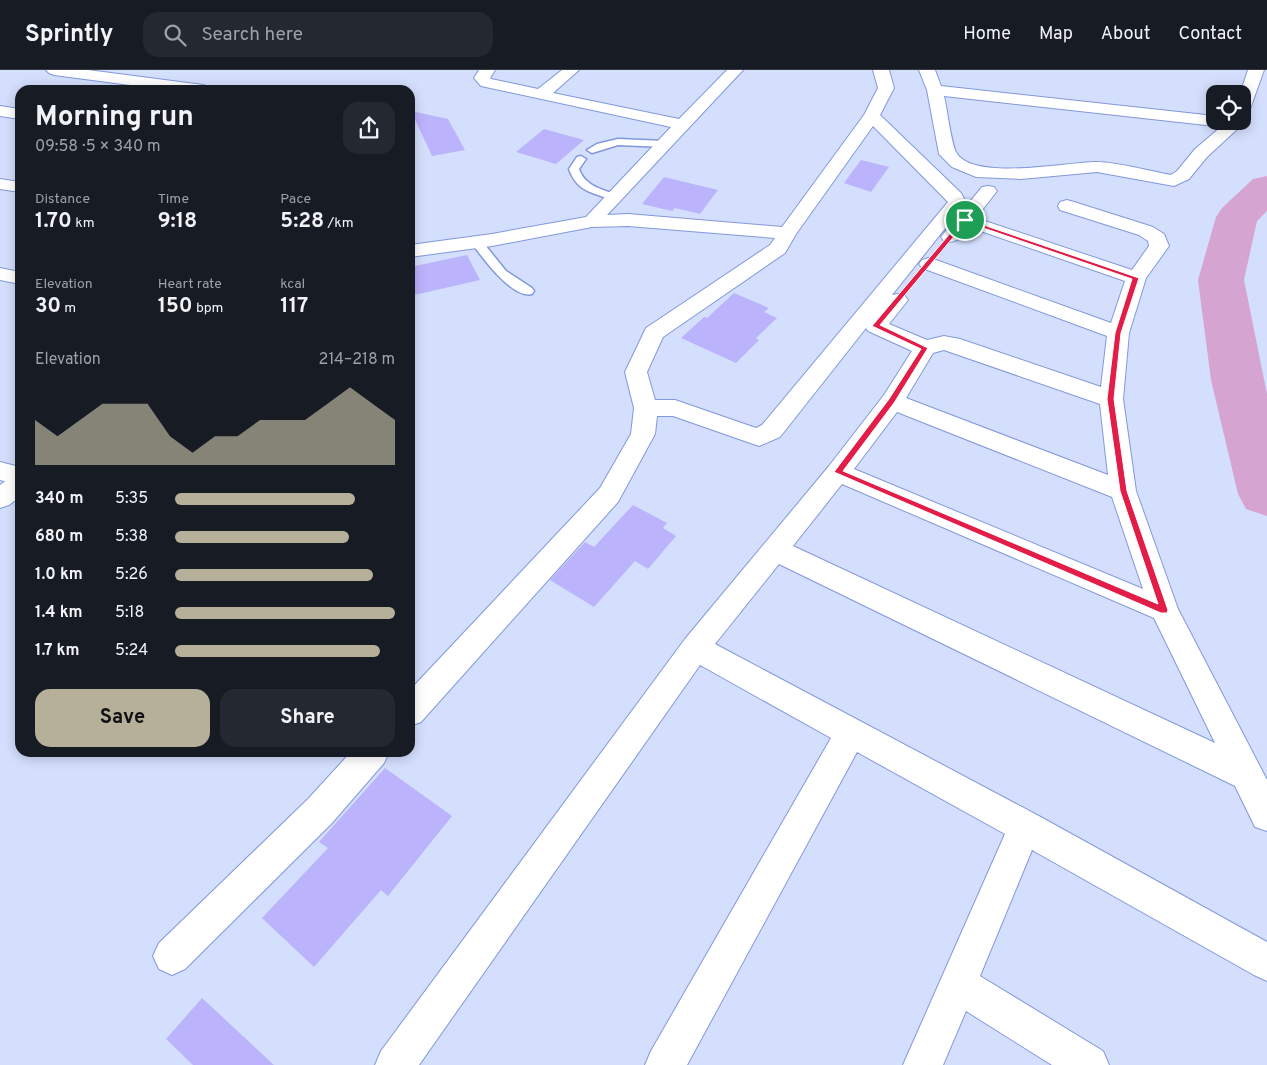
<!DOCTYPE html>
<html lang="en">
<head>
<meta charset="utf-8">
<style>
	:root { --surface:#171b24; --page:#242831; --text:#f1f3f6; --muted:#9ea1a6; --line:#363941; --accent:#b6b09b }
	body { margin:0; font-family:Overpass,sans-serif; background:var(--page); color:var(--text); height:100vh; display:flex; flex-direction:column; font-size:19px; white-space:nowrap }
	* { box-sizing:border-box; margin:0 }
	p { font-size:16px; color:var(--muted) }
	.icon { flex:none; width:28px; height:28px; fill:none; stroke:currentColor; stroke-width:2; stroke-linecap:round; stroke-linejoin:round }
	.map { position:relative; flex:1; overflow:hidden }
	.details { position:absolute; left:15px; top:15px; width:400px; height:672px; display:flex; flex-direction:column; background:var(--surface); border-radius:15px; box-shadow:0 2px 12px #0003 }
	.details>* { flex:none }
	.buttons { position:absolute; left:1206px; top:15px; display:grid; gap:10px }
	.buttons a { display:grid; place-items:center; width:45px; height:45px; border-radius:10px; background:var(--surface); box-shadow:0 2px 12px #0003; font-size:25px }
	.pin { position:absolute; display:grid; place-items:center; width:42px; height:42px; color:#fff; margin:-21px; border:2px solid #fff; border-radius:50%; box-shadow:0 1px 5px #0007 }
	.round { display:grid; place-items:center; flex:none; width:52px; height:52px; border-radius:15px; background:var(--page) }
	.headline { display:flex; align-items:center; justify-content:space-between; height:85px; padding:0 20px }
	h1 { font-size:28px; font-weight:700; line-height:38px }
	.metrics { display:grid; grid-template-columns:repeat(3,1fr); gap:8px; height:85px; padding:5px 20px }
	.metrics div { display:grid; align-content:center }
	.metrics b { font-size:21px; font-weight:700 }
	.metrics small { font-size:14px; font-weight:400 }
	.metrics p { font-size:14px }
	.chart { height:140px; padding:10px 20px }
	.chart p { display:flex; justify-content:space-between }
	.chart svg { width:100%; height:90px; margin-top:5px; fill:var(--accent); opacity:.7 }
	.action { display:flex; gap:10px; margin-top:auto; padding:10px 20px }
	.action a { flex:1; height:58px; border-radius:15px; background:var(--accent); color:#111; font-size:20px; font-weight:700; line-height:58px; text-align:center }
	.action a+a { background:var(--page); color:var(--text) }
	ul { padding:0 20px; list-style:none; font-size:16px }
	li { display:grid; grid-template-columns:80px 60px 1fr; align-items:center; height:38px }
	li i { height:12px; border-radius:6px; background:var(--accent) }
	header { display:flex; align-items:center; gap:30px; box-sizing:border-box; height:70px; padding:0 25px; background:var(--surface); border-bottom:1px solid var(--line) }
	header strong { font-size:24px }
	nav { display:flex; gap:28px; margin-inline-start:auto; font-size:18px }
	.search { width:350px; height:45px; background:var(--page); display:flex; align-items:center; gap:12px; box-sizing:border-box; padding:0 18px; border-radius:15px; color:var(--muted); font-size:19px }
	.map>svg:first-child { display:block }
	.lines { fill:none; stroke-linecap:round; stroke-linejoin:round }
	.river { fill:#d6a4d1; fill-rule:evenodd }
	.building { fill:#bcb3fd }
	.service-casing { stroke:#8198dd; stroke-width:3 }
	.minor-casing { stroke:#8198dd; stroke-width:2 }
	.tertiary-casing { stroke:#8198dd; stroke-width:2 }
	.service { fill:#fff; fill-rule:evenodd }
	.minor { fill:#fff; fill-rule:evenodd }
	.tertiary { fill:#fff; fill-rule:evenodd }
	.route { fill:#e11d48; stroke:#fff; fill-rule:evenodd }
</style>
</head>
<body>
<header>
<strong>Sprintly</strong>
<div class="search"><svg class="icon" aria-label="search" viewBox="0 0 24 24"><circle cx="10" cy="10" r="6"/><path d="M15 15l6 6"/></svg>Search here</div>
<nav><a>Home</a><a>Map</a><a>About</a><a>Contact</a></nav>
</header>
<div class="map">
<svg width="1267" height="995" viewBox="0 0 1267 995">
	<rect width="100%" height="100%" fill="#d4dffd"/>
	<g class="lines">
		<path class="river" d="M1267,106V141L1257,151L1244,210L1267,324V446L1246,439L1238,424L1211,310L1198,210L1216,147L1222,138L1253,109Z"/>
	</g>
	<path class="building" d="M411,41L448,49L465,80L432,86Z
		M544,59L584,70L556,94L516,82Z
		M861,90L889,97L871,122L844,113Z
		M664,107L718,120L700,144L675,138L672,141L642,134Z
		M467,185L480,210L410,226V197Z
		M734,223L769,238L764,242L777,248L756,268L759,270L736,293L681,268L704,247L707,248Z
		M633,435L667,453L663,458L676,466L648,499L635,491L594,537L550,510L585,472L594,477Z
		M385,698L452,746L388,826L381,820L314,897L262,848L328,778L319,772Z
		M202,928L274,995H193L166,969Z"/>
	<g class="lines">
		<defs>
			<path id="service" d="M618,69L665,71L670,74L665,77L618,75L592,83L587,80L597,74Z
				M581,86L586,89L579,99C585,116 601,119 617,125L618,127L617,129C611,131 607,128 601,126C585,121 575,116 569,99L577,87Z
				M477,169L481,170L506,201L532,218L534,221L532,224C512,229 482,187 471,172Z"/>
			<path id="minor" d="M46,0H88L203,15L209,17L211,20H168L54,5L49,3Z
				M479,0H495L490,8L491,9L538,19L562,0H579L553,23L679,49L727,0H743L607,145L628,144L782,157L864,45L878,18L873,0H889L894,18L880,45L961,123L966,132L892,225L898,224L905,226L908,230L889,254L927,270L944,266L960,269L1101,317L1107,266L922,198L919,194L922,190L929,188L936,190L1111,253L1125,211L969,157C961,167 957,174 944,171L941,167L982,117L988,116L994,117L997,121L976,148L1132,200L1149,176L1148,171L1139,165L1060,140L1058,136L1060,132L1067,130L1074,132L1153,157L1164,164L1169,176L1146,208L1129,263L1123,329L1136,421L1178,539L1267,710V761L1255,757L1235,716L779,494L715,574L1037,745L1267,872V911L1254,905L1032,780L980,906L1103,981L1109,995H1052L966,941L943,995H903L1005,764L857,682L687,995H645L651,981L831,668L700,595L419,995H375L381,981L685,569L829,396L884,325L912,281L868,261L866,258L780,367L759,376L673,346H657L655,364L618,432L421,652L410,656V620L600,418L631,364L634,338L625,302L646,258L770,175L775,168L628,156L592,157L492,176L410,187V175L492,164L586,147L671,57L481,16L474,8ZM873,56L948,132L762,355L756,358L675,330H655L647,302L663,267L785,183L796,164ZM944,280L1100,334L1108,405L906,328L933,283ZM897,342L1112,427L1143,519L854,399ZM842,414L1154,548L1215,673L793,476Z
				M919,0H935L941,16L1215,46V51H1223L1221,54L1215,56L944,26C947,38 951,72 956,82C972,112 1067,92 1096,92C1116,92 1150,101 1171,105L1177,101L1195,79L1228,51H1242V47L1246,51L1207,87L1189,109L1174,116L1097,102L1021,109L976,107L952,97L939,84L927,20Z
				M1248,0H1264L1250,39L1248,42L1242,44V24H1240Z
				M0,36L20,39V49L0,46Z
				M0,109L20,112V122L0,119Z
				M0,198L20,202V214L0,210Z
				M20,405V427L9,435L0,438V415L11,407Z
				M351,682H389L384,693L332,753L185,899L172,905L159,899L153,886L159,873L308,729Z"/>
			<path id="tertiary" d="M0,392L20,397V415L0,410Z"/>
		</defs>
		<use href="#service" class="service-casing"/>
		<use href="#minor" class="minor-casing"/>
		<use href="#tertiary" class="tertiary-casing"/>
		<use href="#service" class="service"/>
		<use href="#minor" class="minor"/>
		<use href="#tertiary" class="tertiary"/>
	</g>
	<path class="route" d="M963,148L1139,208L1121,263L1114,329L1127,421L1168,540L1167,543H1161L834,402L889,329L921,279L872,256ZM966,152L1132,209L1115,263L1107,329L1120,421L1158,534L843,401L894,333L928,278L880,255Z"/>
</svg>
<div class="buttons">
<a><svg class="icon" aria-label="locate" viewBox="0 0 24 24"><circle cx="12" cy="12" r="6"/><path d="M12 2v4M12 18v4M2 12h4M18 12h4"/></svg></a>
</div>
<div class="pin" style="left:965px;top:150px;background:#1e9e55"><svg class="icon" aria-label="arrive" viewBox="0 0 24 24"><path d="M6 21V4h12l-3 4 3 4H6"/></svg></div>
<section class="details">
<div class="headline"><div><h1>Morning run</h1><p>09:58 · 5 × 340 m</p></div><a class="round"><svg class="icon" aria-label="share" viewBox="0 0 24 24"><path d="M12 15V3M7 8l5-5 5 5M5 13v7h14v-7"/></svg></a></div>
<div class="metrics">
<div><p>Distance</p><b>1.70<small> km</small></b></div>
<div><p>Time</p><b>9:18</b></div>
<div><p>Pace</p><b>5:28<small> /km</small></b></div>
</div>
<div class="metrics">
<div><p>Elevation</p><b>30<small> m</small></b></div>
<div><p>Heart rate</p><b>150<small> bpm</small></b></div>
<div><p>kcal</p><b>117</b></div>
</div>
<div class="chart"><p><span>Elevation</span>214–218 m</p>
<svg viewBox="0 0 160 44" preserveAspectRatio="none"><path d="M0 44V22L10 30L20 22L30 14L40 14L50 14L60 30L70 38L80 30L90 30L100 22L110 22L120 22L130 14L140 6L150 14L160 22V44z"/></svg>
</div>
<ul>
<li><b>340 m</b>5:35<i style="width:82%"></i></li>
<li><b>680 m</b>5:38<i style="width:79%"></i></li>
<li><b>1.0 km</b>5:26<i style="width:90%"></i></li>
<li><b>1.4 km</b>5:18<i style="width:100%"></i></li>
<li><b>1.7 km</b>5:24<i style="width:93%"></i></li>
</ul>
<div class="action"><a>Save</a><a>Share</a></div>
</section>
</div>
</body>
</html>
